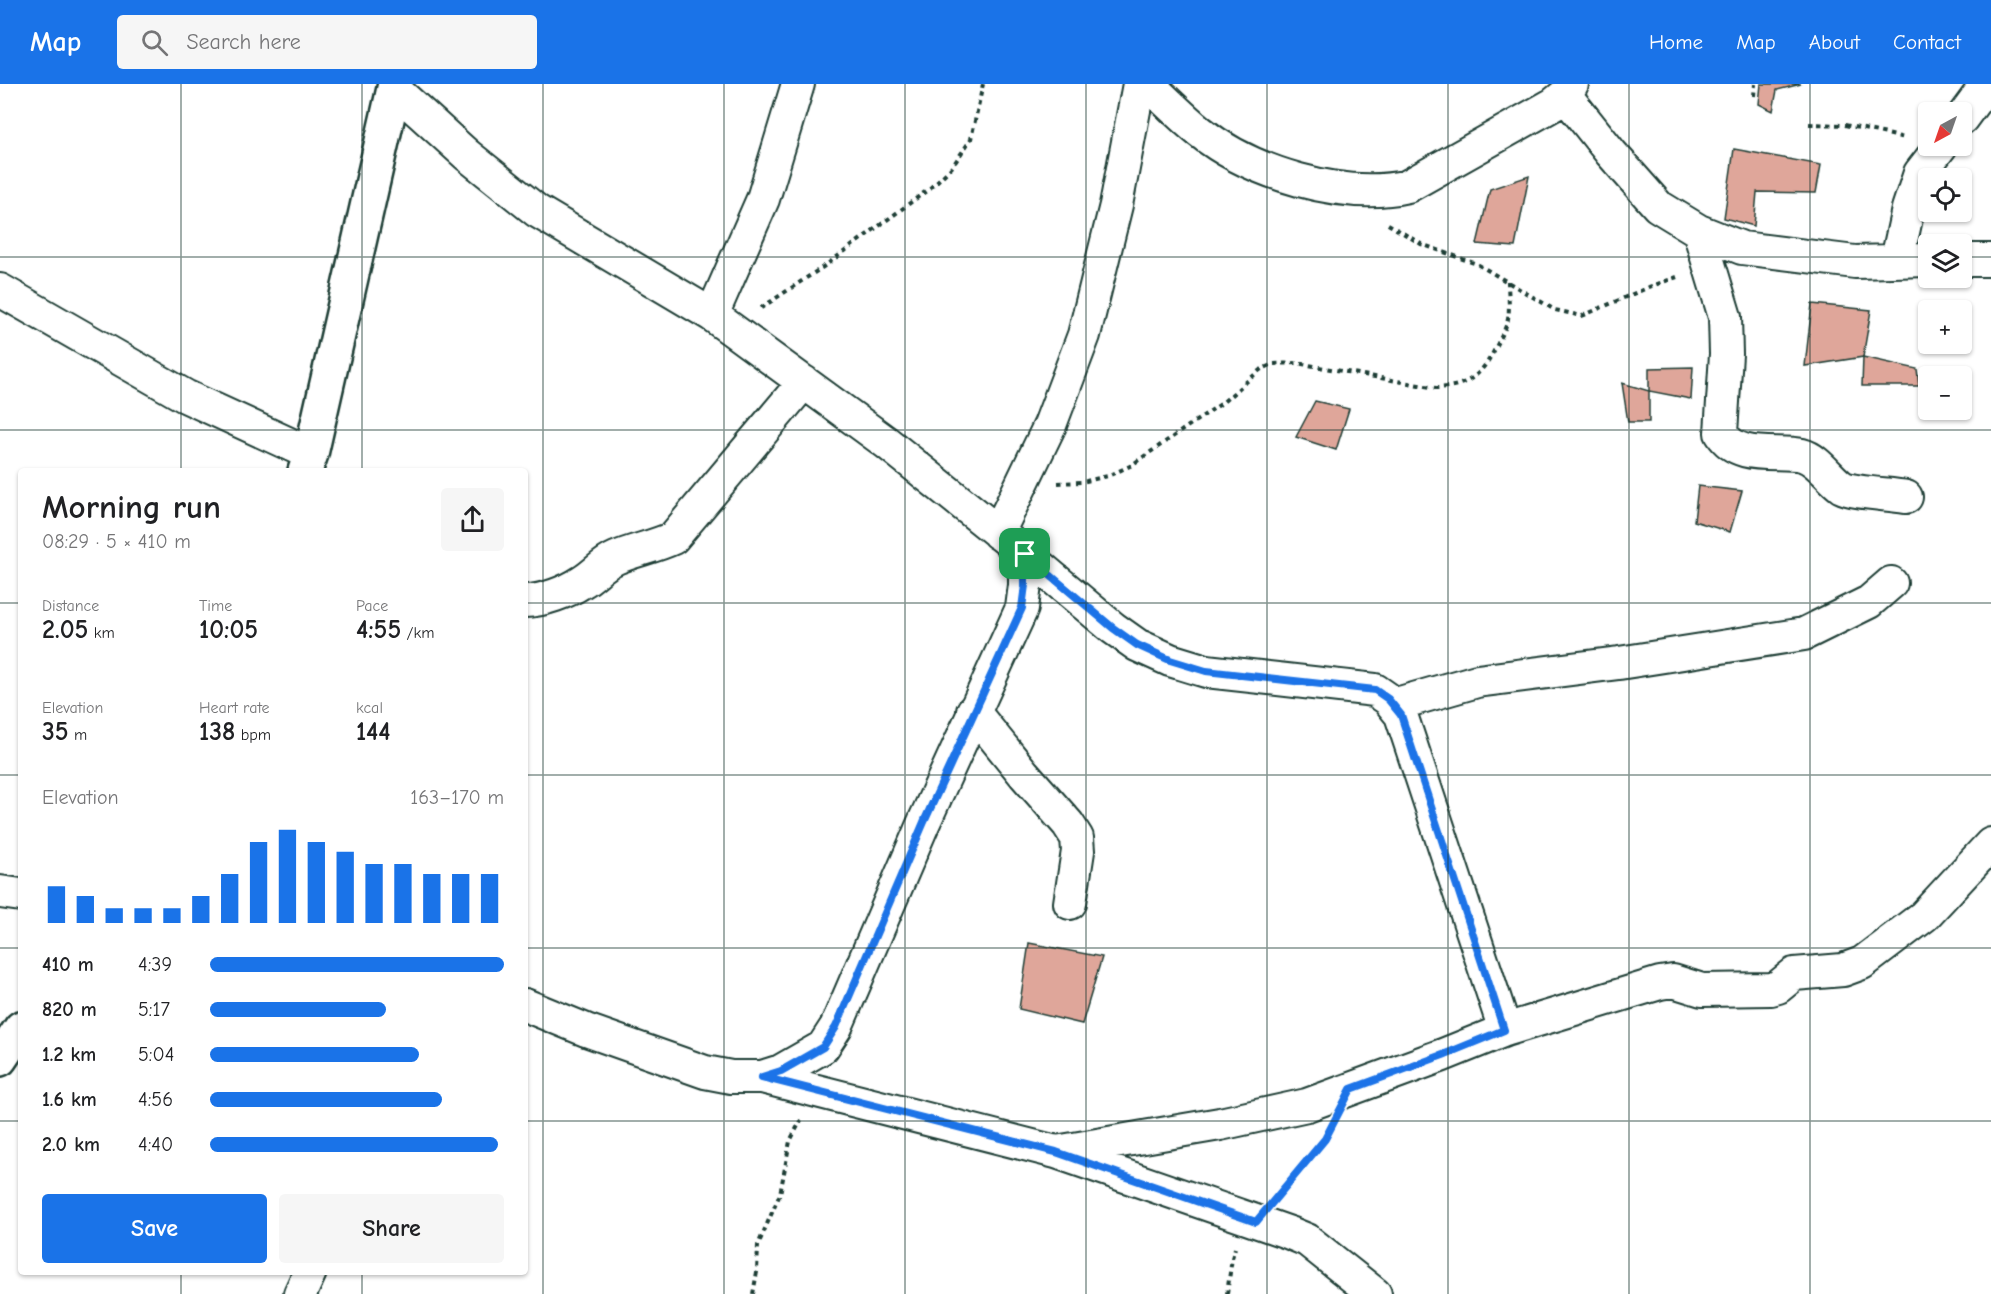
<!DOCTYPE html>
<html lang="en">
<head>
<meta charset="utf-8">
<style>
	:root { --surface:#fff; --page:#f6f6f6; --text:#202124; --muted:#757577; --accent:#1a73e8 }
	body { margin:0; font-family:"Comic Neue",sans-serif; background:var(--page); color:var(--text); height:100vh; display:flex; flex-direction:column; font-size:22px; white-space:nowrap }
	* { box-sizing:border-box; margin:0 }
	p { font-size:20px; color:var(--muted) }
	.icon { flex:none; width:33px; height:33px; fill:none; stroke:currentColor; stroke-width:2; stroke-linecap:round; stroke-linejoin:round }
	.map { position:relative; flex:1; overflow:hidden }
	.details { position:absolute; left:18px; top:384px; width:510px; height:807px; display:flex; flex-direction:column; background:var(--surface); border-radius:6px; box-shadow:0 2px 4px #0004 }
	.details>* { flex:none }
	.needle { width:39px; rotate:220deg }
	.controls { position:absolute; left:1918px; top:18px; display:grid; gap:12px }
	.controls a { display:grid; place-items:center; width:54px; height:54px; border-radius:6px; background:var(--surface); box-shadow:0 2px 4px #0004; font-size:30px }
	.pin { position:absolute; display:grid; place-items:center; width:51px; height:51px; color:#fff; margin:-26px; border-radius:12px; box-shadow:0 3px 9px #0006 }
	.round { display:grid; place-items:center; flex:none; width:63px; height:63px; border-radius:6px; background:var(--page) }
	.summary { display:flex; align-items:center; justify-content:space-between; height:102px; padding:0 24px }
	h1 { font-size:33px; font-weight:700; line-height:45px }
	.figures { display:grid; grid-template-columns:repeat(3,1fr); gap:9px; height:102px; padding:6px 24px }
	.figures div { display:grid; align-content:center }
	.figures b { font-size:26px; font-weight:700 }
	.figures small { font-size:16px; font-weight:400 }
	.figures p { font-size:16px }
	.chart { height:168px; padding:12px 24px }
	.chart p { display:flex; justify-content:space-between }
	.chart svg { width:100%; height:108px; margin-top:6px; stroke:var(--accent); stroke-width:6 }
	.button { display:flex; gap:12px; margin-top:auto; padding:12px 24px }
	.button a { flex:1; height:69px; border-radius:6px; background:var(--accent); color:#fff; font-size:24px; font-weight:700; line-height:69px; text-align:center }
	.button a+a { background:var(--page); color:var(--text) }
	ul { padding:0 24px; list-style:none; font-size:20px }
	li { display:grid; grid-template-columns:96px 72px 1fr; align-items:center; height:45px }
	li i { height:15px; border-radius:8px; background:var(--accent) }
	header { display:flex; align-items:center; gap:36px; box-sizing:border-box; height:84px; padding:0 30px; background:var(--accent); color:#fff }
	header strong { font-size:28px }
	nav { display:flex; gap:33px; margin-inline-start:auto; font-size:21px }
	.search { width:420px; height:54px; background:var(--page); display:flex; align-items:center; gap:15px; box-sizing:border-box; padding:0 21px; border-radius:6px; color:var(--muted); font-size:22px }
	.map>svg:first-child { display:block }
	.building { fill:#dfa69a; stroke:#1f3d34; stroke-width:1.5 }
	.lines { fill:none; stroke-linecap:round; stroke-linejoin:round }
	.minor-casing { stroke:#1f3d34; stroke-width:36 }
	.tertiary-casing { stroke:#1f3d34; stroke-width:38 }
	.path { stroke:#1f3d34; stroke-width:4; stroke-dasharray:4.5 4.5; stroke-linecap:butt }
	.minor { stroke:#fff; stroke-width:32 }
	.tertiary { stroke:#fff; stroke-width:33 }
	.route-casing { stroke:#fff; stroke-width:12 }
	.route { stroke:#1a73e8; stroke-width:8 }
	.grid { fill:none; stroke:#1f3d34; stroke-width:1.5; stroke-opacity:0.55 }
</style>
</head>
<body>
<header>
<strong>Map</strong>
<div class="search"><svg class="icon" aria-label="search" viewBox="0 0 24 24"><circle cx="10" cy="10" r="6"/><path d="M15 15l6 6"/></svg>Search here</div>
<nav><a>Home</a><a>Map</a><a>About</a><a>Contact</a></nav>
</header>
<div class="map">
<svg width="1991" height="1210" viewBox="0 0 1991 1210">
	<rect width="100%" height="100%" fill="#fff"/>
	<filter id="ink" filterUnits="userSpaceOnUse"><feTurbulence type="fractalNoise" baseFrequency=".0167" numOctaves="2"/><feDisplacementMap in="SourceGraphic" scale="12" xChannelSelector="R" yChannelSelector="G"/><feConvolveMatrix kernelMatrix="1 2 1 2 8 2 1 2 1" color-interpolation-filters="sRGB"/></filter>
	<g filter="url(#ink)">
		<path class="building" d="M1761,0H1801L1777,6L1773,27L1759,20Z
			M1734,65L1821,81L1816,109L1757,108L1754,142L1724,134Z
			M1529,92L1515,163L1477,160L1490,105Z
			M1812,220L1871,226L1863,273L1805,282Z
			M1863,273L1917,285L1919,302H1862Z
			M1693,283L1691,315L1649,307V284Z
			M1622,299L1649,307V338H1628Z
			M1315,317L1349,325L1336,366L1296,353Z
			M1698,402L1742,407L1730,448L1694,437Z
			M1029,859L1102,873L1082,940L1019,925Z"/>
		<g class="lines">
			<defs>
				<path id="minor" d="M1148,0C1165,16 1182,33 1199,47C1251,89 1343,117 1408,102L1554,20L1565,11L1572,0
					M394,5L467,71L537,127L712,231L887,359L1025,470L1113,544L1137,561L1170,576L1206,587L1375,606L1388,615L1401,631L1505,946
					M1565,11L1611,69L1658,122L1699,147L1742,164L1855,178L1929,176
					M1962,34L1987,0
					M1699,147L1725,233L1726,270L1721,349C1738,377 1776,366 1802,371C1818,375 1829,394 1842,403C1853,409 1891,410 1906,413
					M1897,176L1908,125L1920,89L1941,62
					M1962,176H1991
					M0,206L185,312L311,370
					M712,231L763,115L798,0
					M998,449L1050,341L1084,251L1116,121L1139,0
					M525,517C543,517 567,508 582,498C594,491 602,480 616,474C634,466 654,463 673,454L804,298
					M1393,621L1477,597L1619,579L1804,550L1869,518L1891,499
					M973,627L1024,690L1068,740L1077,754L1078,767L1070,819
					M0,808L21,811
					M525,921L586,946L705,988L731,993H762L781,987L823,963L836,943L924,738L1022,524L1025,501V470
					M762,993L1056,1068L1290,1149L1307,1156L1375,1210
					M1056,1068L1220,1040L1307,1021L1443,971L1505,946L1660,899L1673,897L1702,906L1771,905L1778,903L1794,890L1843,886L1862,879L1924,832L1991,760
					M300,1210L310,1188"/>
				<path id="tertiary" d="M305,387L311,370L395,0
					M0,975L21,944"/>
			</defs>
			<use href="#minor" class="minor-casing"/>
			<use href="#tertiary" class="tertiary-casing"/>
			<path class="path" d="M1754,12L1755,0
				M1809,40L1845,41L1905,54
				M1388,140L1421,160L1477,180L1555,226L1582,232L1649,203L1677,193
				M761,224L826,181L929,105L952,83L971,55L983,0
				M1058,399L1082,398L1108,392L1130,382L1222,319L1260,286L1273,280L1297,279L1436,304C1470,303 1483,289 1497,261C1501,253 1506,244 1508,235C1510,223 1508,209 1508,197
				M1280,1110L1327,1051
				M753,1210L757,1188L758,1161L780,1110L790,1057L801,1036
				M1227,1210L1232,1174L1235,1164"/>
			<use href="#minor" class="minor"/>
			<use href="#tertiary" class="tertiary"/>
		</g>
	</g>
	<g class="lines" filter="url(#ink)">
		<defs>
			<path id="route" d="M1025,470L1113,544L1137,561L1170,576L1206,587L1375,606L1388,615L1401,631L1504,946L1443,971L1351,1005L1325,1055L1256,1138L1056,1068L762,993L781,987L823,963L836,943L924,738L1022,524L1025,501Z"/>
		</defs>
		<use href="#route" class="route-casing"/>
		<use href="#route" class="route"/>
	</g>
	<path class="grid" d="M181,0V387M362,0V387M543,0V1210M724,0V1210M905,0V1210M1086,0V1210M1267,0V1210M1448,0V1210M1629,0V1210M1810,0V1210M0,173H1929M1962,173H1991M0,346H1991M0,519H21M525,519H1991M0,691H21M525,691H1991M0,864H21M525,864H1991M0,1037H21M525,1037H1991M181,1188V1210M362,1188V1210"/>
</svg>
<div class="controls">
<a><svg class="needle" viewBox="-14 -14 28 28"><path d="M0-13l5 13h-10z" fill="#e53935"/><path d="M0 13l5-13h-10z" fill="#757577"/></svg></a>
<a><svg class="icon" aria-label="locate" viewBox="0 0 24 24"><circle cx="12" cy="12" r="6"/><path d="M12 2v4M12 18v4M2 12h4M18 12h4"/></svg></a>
<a><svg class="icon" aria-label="layers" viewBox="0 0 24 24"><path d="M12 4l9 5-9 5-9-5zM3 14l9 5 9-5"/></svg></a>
<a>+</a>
<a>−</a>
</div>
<div class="pin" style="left:1025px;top:470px;background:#1e9e55"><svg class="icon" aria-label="arrive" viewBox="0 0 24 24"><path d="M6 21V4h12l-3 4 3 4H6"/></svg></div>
<section class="details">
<div class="summary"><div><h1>Morning run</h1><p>08:29 · 5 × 410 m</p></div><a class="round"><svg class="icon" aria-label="share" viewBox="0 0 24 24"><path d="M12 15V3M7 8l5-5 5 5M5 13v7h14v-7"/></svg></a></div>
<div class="figures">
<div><p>Distance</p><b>2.05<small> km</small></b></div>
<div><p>Time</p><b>10:05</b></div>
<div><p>Pace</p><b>4:55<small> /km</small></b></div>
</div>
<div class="figures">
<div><p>Elevation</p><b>35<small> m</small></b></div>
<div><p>Heart rate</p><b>138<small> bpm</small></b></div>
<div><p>kcal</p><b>144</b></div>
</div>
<div class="chart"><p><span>Elevation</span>163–170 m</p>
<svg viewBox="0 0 160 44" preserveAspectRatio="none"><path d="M5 44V29M15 44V33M25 44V38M35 44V38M45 44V38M55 44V33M65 44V24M75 44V11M85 44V6M95 44V11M105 44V15M115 44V20M125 44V20M135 44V24M145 44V24M155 44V24"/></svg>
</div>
<ul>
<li><b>410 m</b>4:39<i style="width:100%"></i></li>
<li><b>820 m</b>5:17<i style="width:60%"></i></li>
<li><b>1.2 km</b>5:04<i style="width:71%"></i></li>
<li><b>1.6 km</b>4:56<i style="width:79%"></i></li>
<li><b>2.0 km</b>4:40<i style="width:98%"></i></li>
</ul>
<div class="button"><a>Save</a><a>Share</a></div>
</section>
</div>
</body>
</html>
